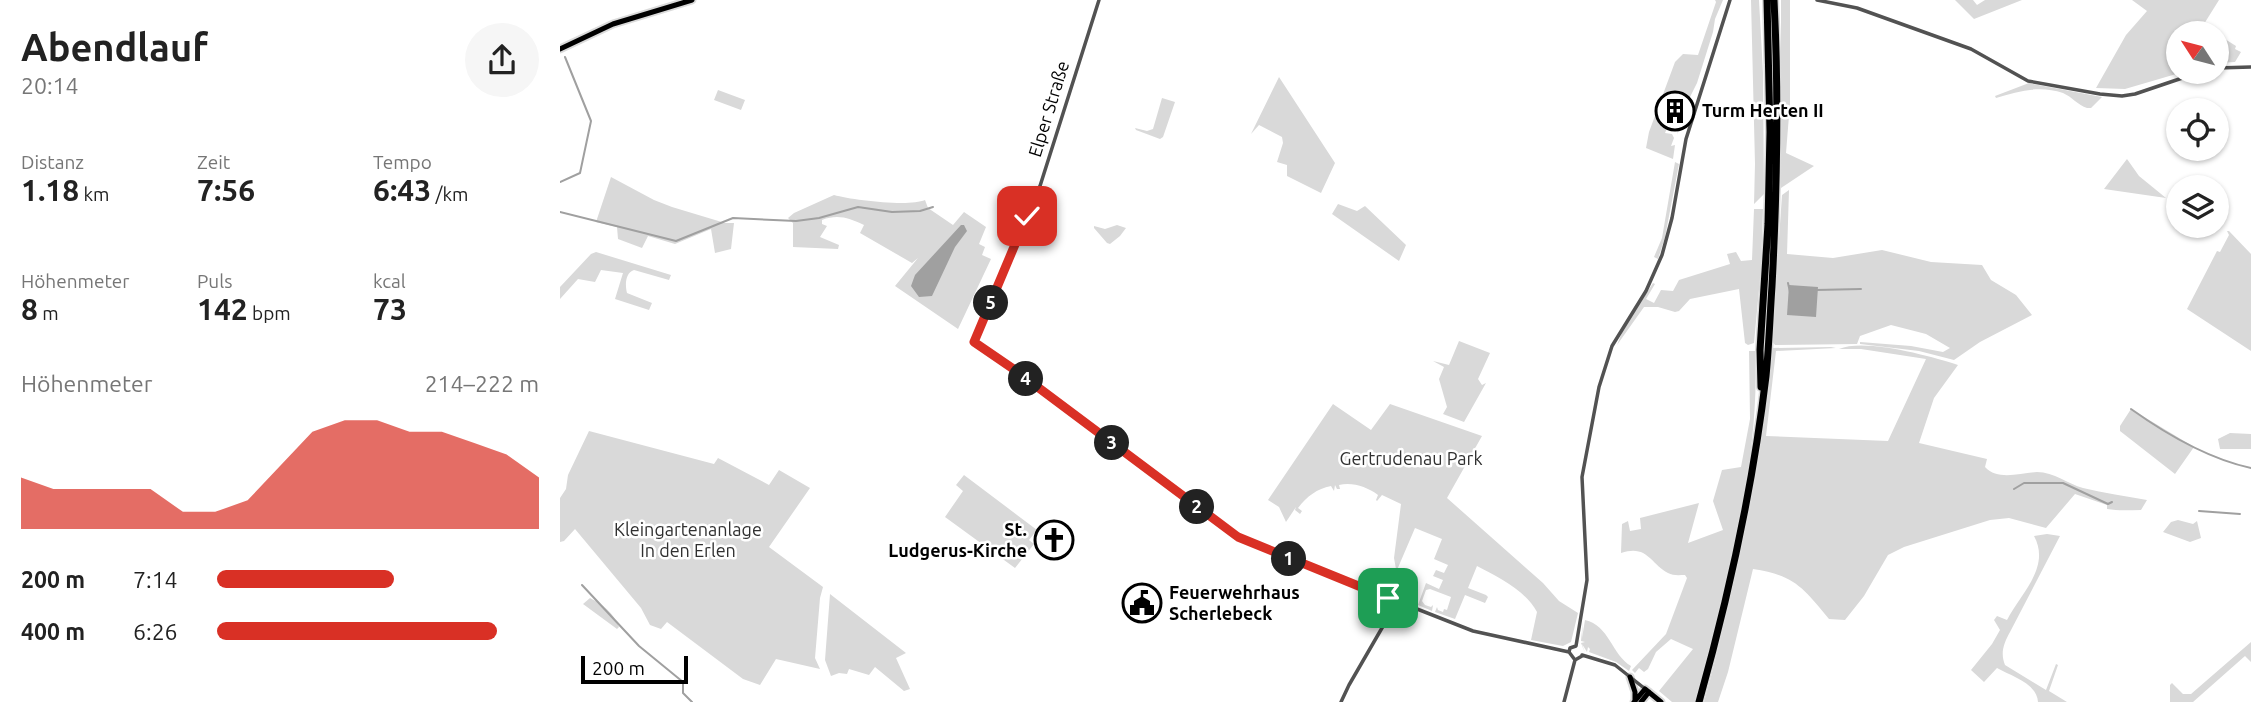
<!DOCTYPE html>
<html lang="de">
<head>
<meta charset="utf-8">
<style>
	:root { --surface:#fff; --page:#f6f6f6; --text:#222; --muted:#767676; --accent:#d93025 }
	body { margin:0; font-family:Ubuntu,sans-serif; background:var(--page); color:var(--text); height:100vh; display:flex; flex-direction:column; font-size:26px; white-space:nowrap }
	* { box-sizing:border-box; margin:0 }
	p { font-size:23px; color:var(--muted) }
	.icon { flex:none; width:38px; height:38px; fill:none; stroke:currentColor; stroke-width:2; stroke-linecap:round; stroke-linejoin:round }
	.map { position:relative; flex:1; overflow:hidden }
	.details { display:flex; flex-direction:column; background:var(--surface); width:560px }
	.details>* { flex:none }
	.needle { width:46px; rotate:306deg }
	.buttons { position:absolute; left:1606px; top:21px; display:grid; gap:14px }
	.buttons a { display:grid; place-items:center; width:63px; height:63px; border-radius:50%; background:var(--surface); box-shadow:0 2px 5px #0004; font-size:35px }
	.scale { position:absolute; left:21px; bottom:18px; width:107px; box-sizing:border-box; padding-left:7px; border:4px solid #000; border-top:0; font-size:19px; line-height:24px; white-space:nowrap; color:#000; -webkit-text-stroke:5px #fff; paint-order:stroke }
	.pin { position:absolute; display:grid; place-items:center; width:60px; height:60px; color:#fff; margin:-30px; border-radius:14px; box-shadow:0 4px 10px #0006 }
	.km { position:absolute; width:35px; height:35px; margin:-18px; border-radius:50%; background:#222; color:#fff; font-size:19px; line-height:35px; text-align:center }
	.round { display:grid; place-items:center; flex:none; width:74px; height:74px; border-radius:37px; background:var(--page) }
	.headline { display:flex; align-items:center; justify-content:space-between; height:119px; padding:0 21px }
	h1 { font-size:38px; font-weight:700; line-height:52px }
	.stats { display:grid; grid-template-columns:repeat(3,1fr); gap:10px; height:119px; padding:7px 21px }
	.stats div { display:grid; align-content:center }
	.stats b { font-size:30px; font-weight:700 }
	.stats small { font-size:19px; font-weight:400 }
	.stats p { font-size:19px }
	.chart { height:196px; padding:14px 21px }
	.chart p { display:flex; justify-content:space-between }
	.chart svg { width:100%; height:126px; margin-top:7px; fill:var(--accent); opacity:.7 }
	ul { padding:0 21px; list-style:none; font-size:23px }
	li { display:grid; grid-template-columns:112px 84px 1fr; align-items:center; height:52px }
	li i { height:18px; border-radius:9px; background:var(--accent) }
	main { display:flex; flex:1; min-height:0 }
	.map>svg:first-child { display:block }
	.green { fill:#d9d9d9 }
	.water { fill:#a0a0a0 }
	.lines { fill:none; stroke-linecap:round; stroke-linejoin:round }
	.stream { stroke:#a0a0a0; stroke-width:2 }
	.major-casing { stroke:#dbdbdb; stroke-width:9 }
	.highway-casing { stroke:#dbdbdb; stroke-width:10 }
	.minor { stroke:#525252; stroke-width:3.5 }
	.major { stroke:#000; stroke-width:5 }
	.highway { stroke:#000; stroke-width:7 }
	.route-casing { stroke:#fff; stroke-width:14 }
	.route { stroke:#d93025; stroke-width:9 }
	.labels { text-anchor:middle; stroke-width:5; stroke-linejoin:round; paint-order:stroke }
	.street-label { font-size:18px; fill:#000; stroke:#fff }
	.poi-label { font-size:18px; font-weight:bold; fill:#000; stroke:#fff; text-anchor:start }
	.park-label { font-size:18px; fill:#303030; stroke:#fff }
</style>
</head>
<body>
<main>
<section class="details">
<div class="headline"><div><h1>Abendlauf</h1><p>20:14</p></div><a class="round"><svg class="icon" aria-label="share" viewBox="0 0 24 24"><path d="M12 15V3M7 8l5-5 5 5M5 13v7h14v-7"/></svg></a></div>
<div class="stats">
<div><p>Distanz</p><b>1.18<small> km</small></b></div>
<div><p>Zeit</p><b>7:56</b></div>
<div><p>Tempo</p><b>6:43<small> /km</small></b></div>
</div>
<div class="stats">
<div><p>Höhenmeter</p><b>8<small> m</small></b></div>
<div><p>Puls</p><b>142<small> bpm</small></b></div>
<div><p>kcal</p><b>73</b></div>
</div>
<div class="chart"><p><span>Höhenmeter</span>214–222 m</p>
<svg viewBox="0 0 160 44" preserveAspectRatio="none"><path d="M0 44V26L10 30L20 30L30 30L40 30L50 38L60 38L70 34L80 22L90 10L100 6L110 6L120 10L130 10L140 14L150 18L160 26V44z"/></svg>
</div>
<ul>
<li><b>200 m</b>7:14<i style="width:55%"></i></li>
<li><b>400 m</b>6:26<i style="width:87%"></i></li>
</ul>
</section>
<div class="map">
<svg width="1691" height="702" viewBox="0 0 1691 702">
	<rect width="100%" height="100%" fill="#fff"/>
	<path class="green" d="M1155,0H1163L1155,19L1153,32L1137,83L1126,105L1117,135L1120,119L1119,118L1115,127L1108,126L1105,133L1112,134L1114,138L1111,146L1115,145L1113,159L1086,148L1089,132L1115,62L1123,54L1138,55L1156,2Z
		M1191,0H1199L1203,73L1204,194L1194,204L1195,164Z
		M1221,0H1230V103L1226,153L1254,166L1221,188Z
		M1395,0H1413L1417,5L1425,0H1462L1414,19Z
		M1572,0H1659L1644,24L1656,33H1619V72H1623L1565,89L1536,88L1566,35L1587,11Z
		M1657,34L1676,46L1675,49L1681,52L1675,62L1657,63Z
		M719,77L775,163L761,193L727,176V165L717,162L723,143L722,137L699,125L691,134Z
		M1469,83L1473,84L1542,97L1531,108H1527C1518,105 1512,97 1503,93C1480,85 1458,91 1436,98L1435,96Z
		M158,90L185,100L181,110L154,100Z
		M602,98L615,102L603,137L600,139L576,130L575,128L587,131L593,129Z
		M1567,159L1579,176L1606,198L1544,189Z
		M1115,162L1119,164L1105,237L1098,259L1094,257L1102,238Z
		M51,177L94,200L112,207L165,223H174L171,249L155,253L151,229L115,244L88,236L82,248L58,239L57,227L36,222Z
		M1229,190L1227,254L1273,258L1322,250L1371,262L1422,265L1431,280L1456,295L1472,315L1420,342L1394,360L1359,351L1300,344V342L1351,346L1383,352L1390,348L1366,334L1331,325L1300,336L1297,344L1215,345L1212,341L1222,195Z
		M274,195C292,200 349,207 365,200L368,208L393,225L404,212L426,227L419,244L425,247L422,255L431,259L398,329L335,286L358,258L352,263L300,233L304,225C289,218 278,214 262,220V224L267,226L260,237L279,245L278,249L233,247V223L228,218L234,213Z
		M778,204L797,211L805,206L846,245L839,261L772,214Z
		M1194,209H1203L1201,268L1194,343L1188,345L1185,343L1179,289L1130,299L1119,311L1115,312L1098,307H1084L1057,345L1063,330L1093,283L1095,284L1086,299L1094,303L1101,290L1113,291L1119,280L1170,264L1167,254L1176,252L1181,261L1192,260Z
		M557,225L566,228L560,236L550,244L547,243L534,228V226L545,229Z
		M1667,231H1669L1691,254V351L1627,309L1657,251L1660,252L1669,235Z
		M36,252L111,275L109,280L74,270C65,273 65,285 67,293L92,303L89,310L55,299L63,273L41,270L35,282L18,279L0,299V287L31,254Z
		M899,341L930,353L918,379L922,385L926,383L904,422L883,414L887,407L879,379L884,367L873,361L889,365Z
		M1271,347L1276,348L1216,351L1206,436L1328,441L1366,359L1301,349H1279C1305,338 1370,356 1398,365L1374,398L1359,443L1427,459L1425,467C1438,481 1460,473 1477,472C1494,472 1508,484 1523,488C1544,493 1566,496 1587,500L1581,510C1569,510 1559,511 1547,509V505L1515,494L1486,528L1449,518L1430,520L1344,547L1328,555L1304,596L1285,620L1269,619C1244,589 1235,575 1193,569L1168,672L1158,702H1144C1177,586 1194,467 1211,348Z
		M1189,351H1195C1201,463 1164,593 1135,702H1112L1099,691L1133,649L1111,639L1096,652L1088,669L1084,672L1079,668L1075,673L1072,670L1106,634L1127,578L1125,575C1120,575 1113,576 1108,573C1090,563 1087,544 1061,553L1062,524L1068,521L1070,531L1081,529L1080,518L1139,503L1128,543L1163,530L1153,501L1162,470L1181,467L1190,419Z
		M773,404L811,430L830,404L922,436L887,498L983,583L999,601L1018,613L1011,642L1003,646L971,640L977,612C965,590 938,577 917,566L908,588L926,595L928,597L925,603L905,595L895,619L875,612L877,607L878,610L883,612L884,609L887,610L891,597L870,589L866,590L862,601L865,605L871,607L873,605L872,611L858,605L866,583L879,589L883,580L873,576L876,570L884,573L888,565L874,559L882,539L855,528L837,570L836,569L834,558L841,504L822,495L817,501L816,500L818,495C807,487 793,482 779,485L780,489H777L775,485L774,491L771,486C757,489 747,496 738,508L742,511L740,514L735,510L736,507L726,522L719,507L708,500Z
		M1571,409L1634,447L1615,474L1560,431V426Z
		M29,431L154,464L158,458L209,485L219,470L250,488L209,547L263,587L260,598L255,658L260,669L216,659L200,685L183,679L107,622L101,629L90,625L81,608L15,529L4,541L0,542V498L6,489L8,475Z
		M1670,433L1691,434V449H1660L1658,439Z
		M404,475L477,530L469,540L474,544L455,568L385,517L403,491L396,485Z
		M1618,520L1633,524L1637,521L1641,538L1630,542L1603,532L1611,522Z
		M1487,534L1500,536L1450,632C1444,643 1440,653 1445,665L1486,690L1496,664L1498,665L1489,691L1507,702H1478C1477,683 1451,676 1437,668L1424,682L1411,670L1432,644L1440,630L1434,620L1437,616L1447,620C1461,593 1491,567 1474,536Z
		M270,594L346,653L336,658L350,689L344,691L315,667L309,675L289,669L287,674L279,673L271,676L265,660Z
		M30,598C42,604 54,613 59,627L57,629L23,604Z
		M1023,620L1022,638L1025,620C1049,625 1052,655 1071,666L1069,671L1056,662L1029,652L1030,649L1028,647L1027,652L1022,644L1025,653L1021,643L1025,642L1021,641Z
		M1691,642V662L1685,656L1633,702H1610V685L1612,683L1623,694H1631Z"/>
	<path class="water" d="M401,225H404L407,231L395,247L372,296L359,297L351,286L355,275Z
		M1229,285L1258,287L1256,317L1227,315Z"/>
	<g class="lines">
		<path class="stream" d="M0,182L20,173L31,121L5,57
			M0,212L116,241L173,218L236,221L259,218L298,207L332,212L360,211L373,207
			M1228,283L1230,292
			M1256,290L1301,289
			M1571,409C1606,434 1649,459 1691,468
			M1454,489L1464,483H1503L1548,504L1552,502
			M1639,511L1680,514
			M22,585L79,646L123,682V693L132,702"/>
		<defs>
			<path id="major" d="M0,49L53,24L132,0
				M1070,677L1075,692V701
				M1074,702L1085,689L1101,702
				M1081,702L1089,692"/>
			<path id="highway" d="M1201,387L1200,350L1208,224L1210,132L1207,0
				M1139,702C1169,595 1193,486 1206,376C1209,346 1210,315 1212,286C1217,191 1219,95 1214,0"/>
		</defs>
		<use href="#major" class="major-casing"/>
		<use href="#highway" class="highway-casing"/>
		<path class="minor" d="M539,0L480,186L414,342L452,368L684,541L913,631L1009,652
			M1257,0L1297,8L1411,49L1468,81L1540,94L1562,96L1575,94L1640,72
			M1657,68L1691,67
			M1009,652L1010,648L1016,646L1027,580L1022,477L1039,387L1052,346L1086,291L1102,255L1112,218L1126,139L1170,0
			M1009,652L1015,660L1022,656
			M1022,655L1055,665L1084,688
			M781,702L789,685L837,602
			M1004,702L1015,660"/>
		<use href="#major" class="major"/>
		<use href="#highway" class="highway"/>
	</g>
	<g class="lines">
		<defs>
			<path id="route" d="M467,216L414,342L452,368L678,537L828,598"/>
		</defs>
		<use href="#route" class="route-casing"/>
		<use href="#route" class="route"/>
	</g>
	<defs>
		<symbol id="building-ring" viewBox="-11 -11 22 22"><circle r="9.5" fill="#fff" stroke="#000" stroke-width="1.5"/><path d="M-4-6H4V6H1V3H-1V6H-4ZM-2.5-4.3h1.7v1.8h-1.7ZM.8-4.3h1.7v1.8H.8ZM-2.5-1h1.7V.8h-1.7ZM.8-1h1.7V.8H.8Z" fill="#000"/></symbol>
		<symbol id="church-ring" viewBox="-11 -11 22 22"><circle r="9.5" fill="#fff" stroke="#000" stroke-width="1.5"/><path d="M-1.2-6h2.4v3.5h3.3v2.4h-3.3V6h-2.4V-.1h-3.3v-2.4h3.3Z" fill="#000"/></symbol>
		<symbol id="civic-ring" viewBox="-11 -11 22 22"><circle r="9.5" fill="#fff" stroke="#000" stroke-width="1.5"/><path d="M-.6-6.5H3V-4.5H.6V-3L4-1V1h2V6H-6V1h2V-1L-.6-3ZM-1.2 2.5V6h2.4V2.5Z" fill="#000"/></symbol>
	</defs>
	<g fill-rule="evenodd">
		<use href="#building-ring" x="1093" y="89" width="44" height="44"/>
		<use href="#church-ring" x="472" y="518" width="44" height="44"/>
		<use href="#civic-ring" x="560" y="581" width="44" height="44"/>
	</g>
	<g class="labels">
		<g class="street-label">
			<text transform="translate(489 109) rotate(-73)" y="6">Elper Straße</text>
		</g>
		<g class="poi-label">
			<text x="1142" y="117">Turm Herten II</text>
			<text x="467" y="536" text-anchor="end">St.<tspan x="467" dy="21">Ludgerus-Kirche</tspan></text>
			<text x="609" y="599">Feuerwehrhaus<tspan x="609" dy="21">Scherlebeck</tspan></text>
		</g>
		<g class="park-label">
			<text x="851" y="465">Gertrudenau Park</text>
			<text x="128" y="536">Kleingartenanlage<tspan x="128" dy="21">In den Erlen</tspan></text>
		</g>
	</g>
</svg>
<div class="buttons">
<a><svg class="needle" viewBox="-14 -14 28 28"><path d="M0-13l5 13h-10z" fill="#e53935"/><path d="M0 13l5-13h-10z" fill="#767676"/></svg></a>
<a><svg class="icon" aria-label="locate" viewBox="0 0 24 24"><circle cx="12" cy="12" r="6"/><path d="M12 2v4M12 18v4M2 12h4M18 12h4"/></svg></a>
<a><svg class="icon" aria-label="layers" viewBox="0 0 24 24"><path d="M12 4l9 5-9 5-9-5zM3 14l9 5 9-5"/></svg></a>
</div>
<div class="scale">200 m</div>
<div class="pin" style="left:828px;top:598px;background:#1e9e55"><svg class="icon" aria-label="arrive" viewBox="0 0 24 24"><path d="M6 21V4h12l-3 4 3 4H6"/></svg></div>
<div class="pin" style="left:467px;top:216px;background:#d93025"><svg class="icon" aria-label="check" viewBox="0 0 24 24"><path d="M5 12l5 5 9-10"/></svg></div>
<b class="km" style="left:729px;top:559px">1</b>
<b class="km" style="left:637px;top:507px">2</b>
<b class="km" style="left:552px;top:443px">3</b>
<b class="km" style="left:466px;top:379px">4</b>
<b class="km" style="left:431px;top:303px">5</b>
</div>
</main>
</body>
</html>
